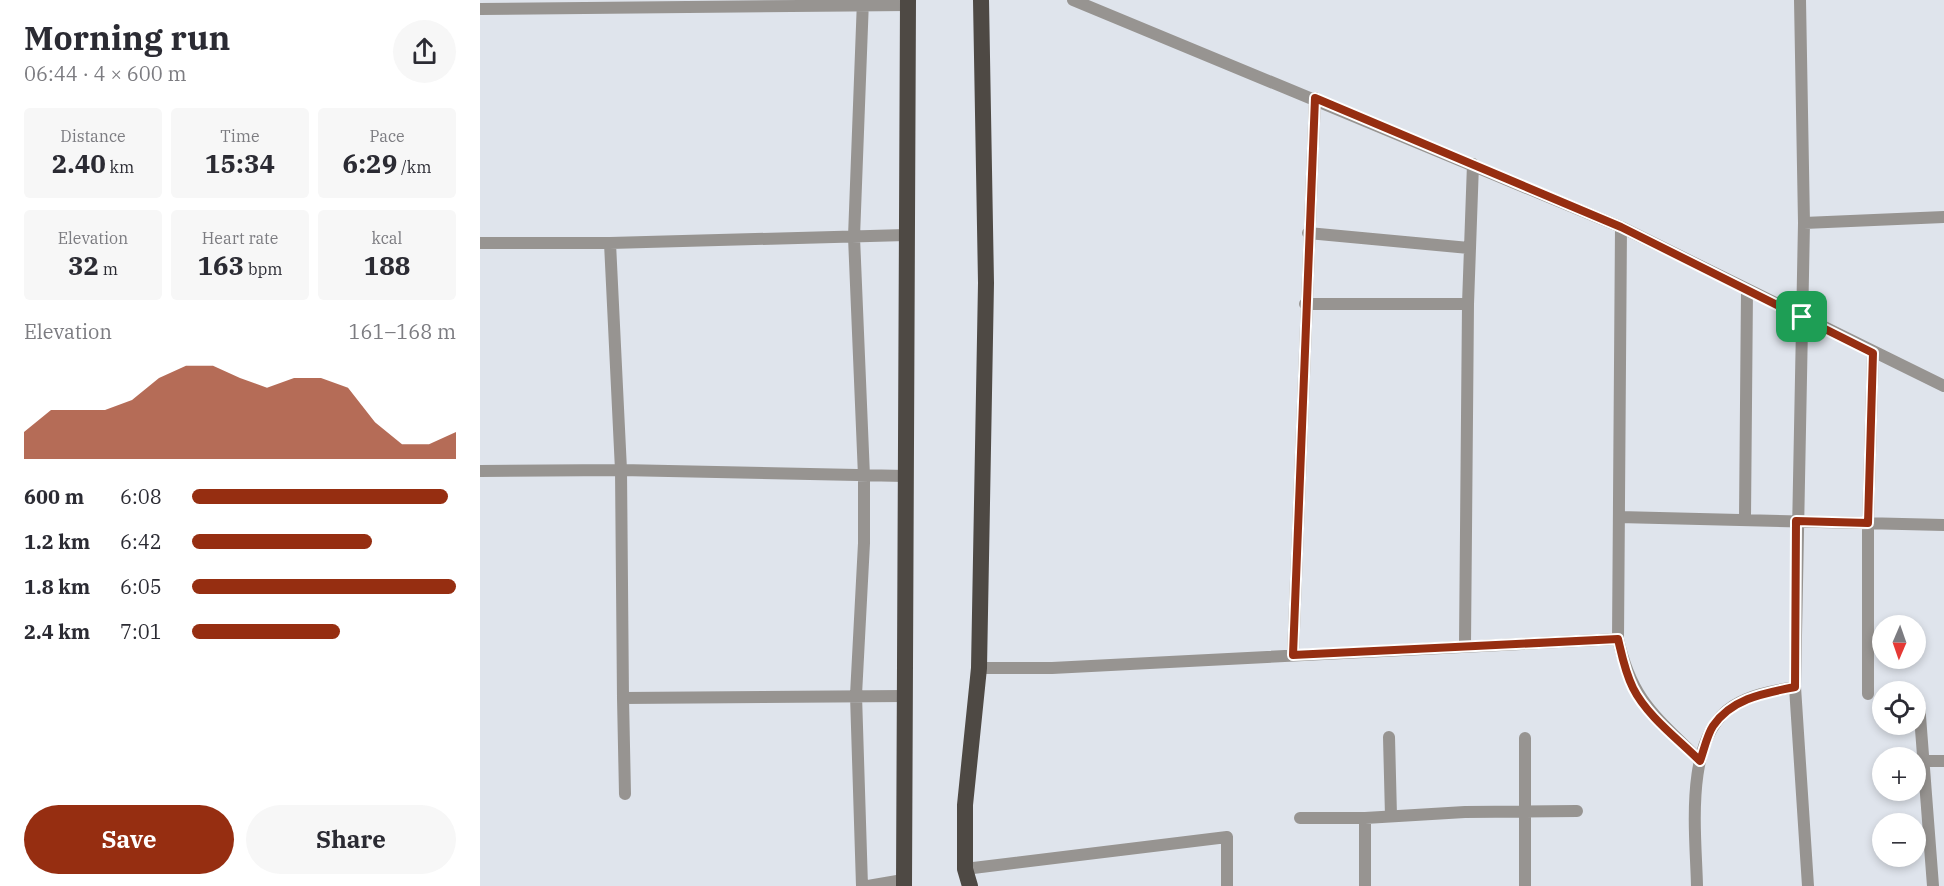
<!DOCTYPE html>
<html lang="en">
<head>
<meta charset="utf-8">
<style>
	:root { --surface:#fff; --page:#f7f7f7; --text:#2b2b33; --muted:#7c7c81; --accent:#962e11 }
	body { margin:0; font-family:"IBM Plex Serif",serif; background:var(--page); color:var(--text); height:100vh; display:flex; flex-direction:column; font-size:22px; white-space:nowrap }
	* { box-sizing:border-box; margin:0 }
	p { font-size:20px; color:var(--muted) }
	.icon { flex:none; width:33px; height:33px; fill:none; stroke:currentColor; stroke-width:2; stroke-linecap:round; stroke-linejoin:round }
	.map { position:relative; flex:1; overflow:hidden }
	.details { display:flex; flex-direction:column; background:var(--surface); width:480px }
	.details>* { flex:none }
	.needle { width:39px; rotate:182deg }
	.fabs { position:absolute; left:1392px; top:615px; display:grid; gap:12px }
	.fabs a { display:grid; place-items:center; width:54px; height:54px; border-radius:50%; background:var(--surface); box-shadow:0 3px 9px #0003; font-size:30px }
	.pin { position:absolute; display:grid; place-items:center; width:51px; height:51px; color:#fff; margin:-26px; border-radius:12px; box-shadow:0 3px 9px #0006 }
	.round { display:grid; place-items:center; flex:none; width:63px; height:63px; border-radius:32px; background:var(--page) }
	.overview { display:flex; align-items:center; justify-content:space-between; height:102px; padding:0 24px }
	h1 { font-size:33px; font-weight:700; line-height:45px }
	.stats { display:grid; grid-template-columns:repeat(3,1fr); gap:9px; height:102px; padding:6px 24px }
	.stats div { display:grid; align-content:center; border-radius:6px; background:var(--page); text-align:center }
	.stats b { font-size:26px; font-weight:700 }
	.stats small { font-size:16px; font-weight:400 }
	.stats p { font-size:16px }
	.chart { height:168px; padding:12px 24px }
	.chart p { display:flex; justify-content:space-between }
	.chart svg { width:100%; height:108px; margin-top:6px; fill:var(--accent); opacity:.7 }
	.cta { display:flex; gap:12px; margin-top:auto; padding:12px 24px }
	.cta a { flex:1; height:69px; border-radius:36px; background:var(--accent); color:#fff; font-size:24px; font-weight:700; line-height:69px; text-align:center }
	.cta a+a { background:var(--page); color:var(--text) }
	ul { padding:0 24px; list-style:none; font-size:20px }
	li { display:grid; grid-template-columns:96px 72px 1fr; align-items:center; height:45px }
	li i { height:15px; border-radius:8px; background:var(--accent) }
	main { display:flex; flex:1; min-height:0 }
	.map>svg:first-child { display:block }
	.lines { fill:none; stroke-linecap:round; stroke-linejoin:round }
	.minor { stroke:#979491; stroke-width:12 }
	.trunk { stroke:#4e4944; stroke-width:16 }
	.route-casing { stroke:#fff; stroke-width:12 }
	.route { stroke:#962e11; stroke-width:8 }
</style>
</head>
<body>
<main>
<section class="details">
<div class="overview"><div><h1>Morning run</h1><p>06:44 · 4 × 600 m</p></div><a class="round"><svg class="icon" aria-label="share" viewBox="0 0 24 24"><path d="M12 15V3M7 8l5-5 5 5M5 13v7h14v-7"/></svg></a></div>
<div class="stats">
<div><p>Distance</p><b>2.40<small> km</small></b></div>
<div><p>Time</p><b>15:34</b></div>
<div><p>Pace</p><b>6:29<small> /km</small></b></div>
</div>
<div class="stats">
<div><p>Elevation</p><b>32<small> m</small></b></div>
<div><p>Heart rate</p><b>163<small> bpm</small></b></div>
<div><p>kcal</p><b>188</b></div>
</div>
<div class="chart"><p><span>Elevation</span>161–168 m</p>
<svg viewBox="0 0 160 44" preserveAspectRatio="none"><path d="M0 44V33L10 24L20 24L30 24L40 20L50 11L60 6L70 6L80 11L90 15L100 11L110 11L120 15L130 29L140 38L150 38L160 33V44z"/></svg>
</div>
<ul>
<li><b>600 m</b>6:08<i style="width:97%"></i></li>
<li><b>1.2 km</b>6:42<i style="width:68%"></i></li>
<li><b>1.8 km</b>6:05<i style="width:100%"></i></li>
<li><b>2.4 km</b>7:01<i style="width:56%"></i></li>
</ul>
<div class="cta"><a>Save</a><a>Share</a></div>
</section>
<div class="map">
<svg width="1464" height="886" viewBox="0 0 1464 886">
	<rect width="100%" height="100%" fill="#dfe4ec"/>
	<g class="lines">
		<path class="minor" d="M593,0L1141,227L1464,386
			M1320,0L1324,223L1315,687L1328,886
			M0,9L428,5
			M1324,223L1464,217
			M1141,227L1138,639C1152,702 1177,717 1220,761
			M828,233L989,248
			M0,243H130L426,235
			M130,243L141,470L143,698L424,696
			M825,304H988
			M0,471L141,470L425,476
			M1139,517L1464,525
			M1265,518L1267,290
			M985,644L988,304L993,164
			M813,655L835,98
			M499,668H572L1138,639
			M1388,694V523L1393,353
			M143,698L145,794
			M1439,703L1453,886
			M909,737L911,816
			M1045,738V886
			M1445,761H1464
			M820,818H885L985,812L1097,811
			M485,869L747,837V886
			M382,886L376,695L384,543V476L374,237L383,0
			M388,886L423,880
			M885,886V818
			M1217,886C1216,835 1203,738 1253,706C1272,694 1293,691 1315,687"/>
		<path class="trunk" d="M424,886L428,0
			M490,886L485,869V805L499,668L506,283L501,0"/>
	</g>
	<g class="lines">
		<defs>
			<path id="route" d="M835,98L1141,227L1393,353L1388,523L1316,521L1315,687C1285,693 1252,698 1233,726C1227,735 1224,750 1220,761C1198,739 1167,716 1153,688C1145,672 1142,656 1138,639L813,655Z"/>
		</defs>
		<use href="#route" class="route-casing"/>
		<use href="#route" class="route"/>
	</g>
</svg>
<div class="fabs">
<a><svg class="needle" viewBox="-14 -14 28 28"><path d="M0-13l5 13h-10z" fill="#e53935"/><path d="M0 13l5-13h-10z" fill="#7c7c81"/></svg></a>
<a><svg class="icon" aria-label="locate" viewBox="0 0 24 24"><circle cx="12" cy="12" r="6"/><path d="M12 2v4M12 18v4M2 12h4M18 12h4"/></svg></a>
<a>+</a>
<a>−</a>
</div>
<div class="pin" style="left:1322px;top:317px;background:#1e9e55"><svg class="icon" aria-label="arrive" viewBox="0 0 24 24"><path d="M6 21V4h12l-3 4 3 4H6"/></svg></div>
</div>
</main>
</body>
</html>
